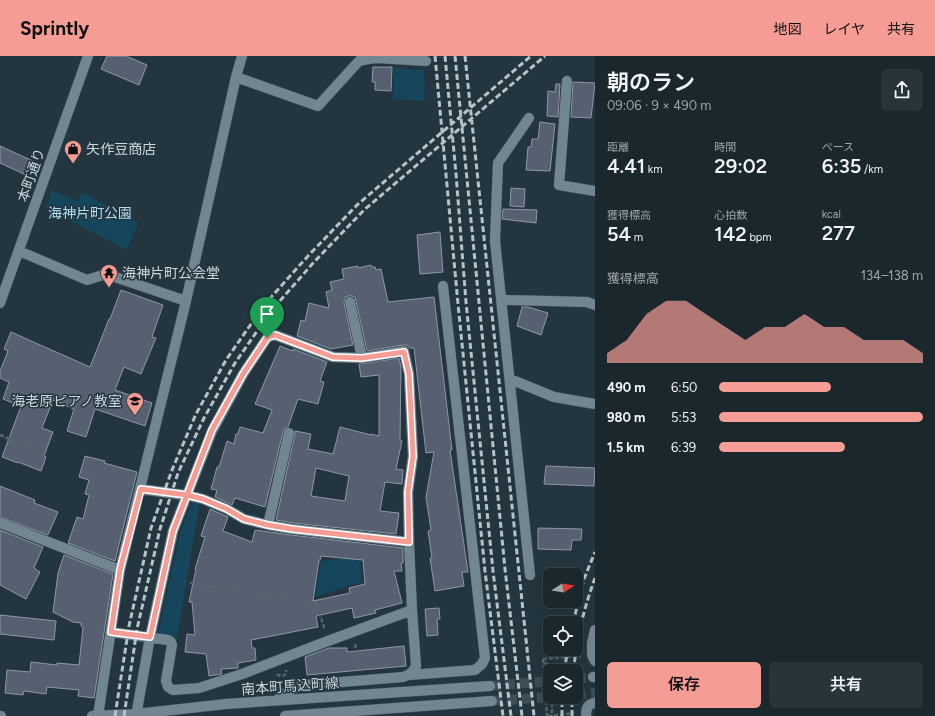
<!DOCTYPE html>
<html lang="ja">
<head>
<meta charset="utf-8">
<style>
	:root { --surface:#1a282e; --page:#27343a; --text:#f1f3f6; --muted:#9fa6aa; --line:#38444a; --accent:#f59c95 }
	body { margin:0; font-family:Figtree,"Noto Sans JP",sans-serif; background:var(--page); color:var(--text); height:100vh; display:flex; flex-direction:column; font-size:15px; white-space:nowrap }
	* { box-sizing:border-box; margin:0 }
	p { font-size:13px; color:var(--muted) }
	.icon { flex:none; width:22px; height:22px; fill:none; stroke:currentColor; stroke-width:2; stroke-linecap:round; stroke-linejoin:round }
	.map { position:relative; flex:1; overflow:hidden }
	.sheet { display:flex; flex-direction:column; background:var(--surface); width:340px }
	.sheet>* { flex:none }
	.needle { width:26px; rotate:78deg }
	.buttons { position:absolute; left:543px; top:512px; display:grid; gap:8px }
	.buttons a { display:grid; place-items:center; width:40px; height:40px; border-radius:6px; background:var(--surface); box-shadow:0 4px 16px #0002,0 0 0 1px var(--line); font-size:20px }
	.pin { position:absolute; display:grid; place-items:center; width:34px; height:34px; color:#fff; margin:-41px -17px; border-radius:50% 50% 50% 0; rotate:-45deg; box-shadow:0 0 4px #0007 }
	.pin .icon { rotate:45deg }
	.round { display:grid; place-items:center; flex:none; width:42px; height:42px; border-radius:6px; background:var(--page) }
	.overview { display:flex; align-items:center; justify-content:space-between; height:68px; padding:0 12px }
	h1 { font-size:22px; font-weight:600; line-height:30px }
	.metrics { display:grid; grid-template-columns:repeat(3,1fr); gap:6px; height:68px; padding:4px 12px }
	.metrics div { display:grid; align-content:center }
	.metrics b { font-size:20px; font-weight:600 }
	.metrics small { font-size:11px; font-weight:400 }
	.metrics p { font-size:11px }
	.chart { height:112px; padding:8px 12px }
	.chart p { display:flex; justify-content:space-between }
	.chart svg { width:100%; height:72px; margin-top:4px; fill:var(--accent); opacity:.7 }
	.primary-button { display:flex; gap:8px; margin-top:auto; padding:8px 12px }
	.primary-button a { flex:1; height:46px; border-radius:6px; background:var(--accent); color:#111; font-size:16px; font-weight:600; line-height:46px; text-align:center }
	.primary-button a+a { background:var(--page); color:var(--text) }
	ul { padding:0 12px; list-style:none; font-size:13px }
	li { display:grid; grid-template-columns:64px 48px 1fr; align-items:center; height:30px }
	li i { height:10px; border-radius:5px; background:var(--accent) }
	header { display:flex; align-items:center; gap:24px; box-sizing:border-box; height:56px; padding:0 20px; background:var(--accent); color:#111 }
	header strong { font-size:19px }
	nav { display:flex; gap:22px; margin-inline-start:auto; font-size:14px }
	main { display:flex; flex:1; min-height:0 }
	.map>svg:first-child { display:block }
	.green { fill:#15465b }
	.building { fill:#566070; stroke:#8d97a8; fill-rule:evenodd }
	.lines { fill:none; stroke-linecap:round; stroke-linejoin:round }
	.minor-tunnel { stroke:#3c4d56; stroke-width:10; stroke-dasharray:10 5; stroke-linecap:butt }
	.minor-casing { stroke:#415159; stroke-width:11 }
	.path { stroke:#56666e; stroke-width:2.5; stroke-dasharray:4 2; stroke-linecap:butt }
	.minor { stroke:#718690; stroke-width:10 }
	.rail { stroke:#b6c2c8; stroke-width:3; stroke-dasharray:6 3; stroke-linecap:butt }
	.path-bridge { stroke:#56666e; stroke-width:2.5; stroke-dasharray:4 2; stroke-linecap:butt }
	.route-casing { stroke:#fff; stroke-width:8 }
	.route { stroke:#f59c95; stroke-width:5 }
	.labels { text-anchor:middle; stroke-width:3; stroke-linejoin:round; paint-order:stroke }
	.poi-label { font-size:14px; fill:#ccd7dd; stroke:#23353e; text-anchor:start }
	.street-label { font-size:14px; fill:#ccd7dd; stroke:#23353e }
	.park-label { font-size:14px; fill:#b1ddf3; stroke:#23353e }
</style>
</head>
<body>
<header>
<strong>Sprintly</strong>
<nav><a>地図</a><a>レイヤ</a><a>共有</a></nav>
</header>
<main>
<div class="map">
<svg width="595" height="660" viewBox="0 0 595 660">
	<rect width="100%" height="100%" fill="#23353e"/>
	<path class="green" d="M394,12L424,14L425,45L393,43Z
		M52,134L77,145L82,136L138,167L127,194L46,152Z
		M193,443L200,445L177,582L158,578L180,477Z
		M360,501L362,526L315,541L321,505Z"/>
	<path class="building" d="M107,0H126L147,9L139,29L101,13Z
		M373,11H392L391,35L375,34V26H372Z
		M573,26L595,27L591,62L571,61Z
		M556,28H560L558,61L547,60L548,35L555,36Z
		M540,66L555,68L550,115L526,114L528,91H531L532,83H538Z
		M0,90L33,105L26,119L0,107Z
		M511,132L525,133L524,151L510,150Z
		M503,153L537,154L536,167L502,163Z
		M440,176L443,216L420,218L417,179Z
		M371,209L372,211H375L376,214L381,213L388,246L434,241L452,394H450L468,516H462L464,530L435,535L430,502H432L428,475L431,474L426,441L434,396L426,397L414,292H410L407,289H403L367,295L356,245L355,241L352,240H348L345,241L344,247L353,289L331,293L297,280L301,264L305,265L309,247L329,252L326,236L332,234L330,226L344,223L342,213L358,210V212Z
		M121,234L163,249L152,281L156,282L141,318L124,311L115,334L152,347L145,370L95,353L86,381L67,375L74,353L53,344L42,372L53,376L44,400L46,401L41,415L18,406V407L2,401L21,350L3,343L9,326L0,322V315L8,295L4,293L11,276L90,311L109,263H110Z
		M522,251H528L548,257L541,279L517,270Z
		M280,290L293,295V293L327,306L320,325L324,326L318,348L298,343L288,371L285,372L283,376L265,451L235,442L232,449L215,441L217,434L211,433L217,411H219L227,385L234,388L236,378H238L240,371L263,377L272,354L255,348Z
		M399,302L401,311L400,384L402,385L396,413L403,414L402,428L385,426L380,455L399,457L396,478L293,467L276,464L295,378V375L311,378L308,393L333,398L340,371L371,379V378L379,380V319L361,321L359,308ZM316,412L349,420L345,445L311,440Z
		M85,400L105,405L104,407L137,416L115,505L68,487L77,461L83,463L89,439L85,438L89,424L79,421Z
		M546,410L595,412L594,430L544,428Z
		M0,430L35,444L34,447L58,456L48,479L0,461Z
		M210,453L228,461L223,475L252,486L255,474L291,479L403,492V507H401L402,515H394L402,547L375,554L376,557L354,562L352,552L316,560L318,571L251,584L252,592H255L256,604L238,607V612L221,613L222,618L209,620L206,598L185,596L187,578L195,579L192,546H189L196,513H195L205,481L201,480ZM321,500L363,504L365,528L349,532L350,537L313,545L319,504H320Z
		M538,472L582,473L581,484H572L571,494L538,493Z
		M0,474L43,491L34,512L40,516L26,543L0,529Z
		M64,499L113,518L94,642L78,640L79,634L47,631L46,638L24,635L23,639L5,637L7,614L30,616L31,606L57,609V607L79,609L83,571L81,570V567L73,566L53,556L58,517Z
		M439,552L440,563H437L438,579L427,580L425,553Z
		M0,559L56,565L54,584L0,578Z
		M404,590L406,610L307,619L305,601L329,592H347V596Z"/>
	<g class="lines">
		<path class="minor-tunnel" d="M576,623L593,621
			M490,630L550,625
			M576,639L595,637
			M492,645L550,641"/>
		<defs>
			<path id="minor" d="M236,21L318,50L359,5L368,3L377,2L426,5
				M567,25L559,129L595,135
				M529,62L498,107L495,185L530,519
				M19,195L87,224L106,218L186,245
				M501,243L509,244L587,246L595,249
				M350,246L362,302
				M0,247L88,0
				M510,323L554,341L595,348
				M141,433L191,440L203,443L227,453L244,463L268,469L292,473L409,486
				M0,467L120,514
				M268,469L289,377
				M595,574L592,587V599L595,605
				M111,576L168,584L171,586L172,589L166,625L168,631L173,634L199,632L242,618L328,585L412,554
				M409,619L475,614L482,608L485,602L443,230
				M593,621H595
				M0,660H1
				M92,660L136,658L226,648L490,630
				M98,660L120,514L186,245L236,21L242,0
				M136,660L150,581L173,475L212,375L243,318L267,282L271,280L275,279L333,301L362,302L404,295L409,318L413,400L408,436L409,486L412,554L416,610C413,616 410,619 403,621L305,629C292,632 287,635 277,644
				M285,660L492,645
				M586,660C586,653 587,648 595,647"/>
		</defs>
		<use href="#minor" class="minor-casing"/>
		<path class="path" d="M0,379L46,398
			M190,527L316,547L325,574
			M355,588L360,613
			M543,603L581,600
			M544,608L549,607V614
			M277,618C281,622 287,620 286,614
			M552,647V660
			M548,660L574,657"/>
		<use href="#minor" class="minor"/>
		<path class="rail" d="M435,0L458,248L485,515L503,660
			M445,0L456,118L466,246L493,515L511,660
			M455,0L505,513L522,660
			M465,0L534,660
			M573,567L584,523L595,496
			M564,615L568,593
			M574,615C575,586 585,549 595,522
			M115,660L129,570L151,472L172,414L196,358L226,304L265,248L308,200L357,149L531,0
			M124,660L137,573L160,473L178,417L204,362L235,307L271,255L314,206L364,154L545,0
			M562,660V641
			M572,660V641"/>
		<path class="path-bridge" d="M543,603L547,660"/>
	</g>
	<g class="lines">
		<defs>
			<path id="route" d="M267,282L243,318L212,374L187,439L141,433L120,514L111,576L150,581L173,475L187,439L203,443L227,453L244,463L268,469L292,473L409,486L408,436L413,400L409,318L404,296L362,302L333,301L275,279L271,280L267,282"/>
		</defs>
		<use href="#route" class="route-casing"/>
		<use href="#route" class="route"/>
	</g>
	<defs>
		<symbol id="shop-pin" viewBox="-11 -11 22 30"><path d="M0 17L-7.5 6A9.5 9.5 0 1 1 7.5 6Z" fill="#f59c95" stroke="#23353e"/><path d="M-5-2.5h2.3a2.7 3.5 0 0 1 5.4 0H5L5.5 6h-11ZM-1.5-2.5h3a1.5 2.3 0 0 0-3 0Z" fill="#111"/></symbol>
		<symbol id="temple-pin" viewBox="-11 -11 22 30"><path d="M0 17L-7.5 6A9.5 9.5 0 1 1 7.5 6Z" fill="#f59c95" stroke="#23353e"/><path d="M0-6L5-2H3V0L6.5 2.5H4V6H1.5V3h-3V6H-4V2.5H-6.5L-3 0V-2H-5Z" fill="#111"/></symbol>
		<symbol id="school-pin" viewBox="-11 -11 22 30"><path d="M0 17L-7.5 6A9.5 9.5 0 1 1 7.5 6Z" fill="#f59c95" stroke="#23353e"/><path d="M0-5L7-2L0 1L-7-2ZM-4 1L0 2.5L4 1V4Q0 6-4 4Z" fill="#111"/></symbol>
	</defs>
	<g fill-rule="evenodd">
		<use href="#shop-pin" x="63" y="83" width="20" height="27"/>
		<use href="#temple-pin" x="99" y="207" width="20" height="27"/>
		<use href="#school-pin" x="125" y="335" width="20" height="27"/>
	</g>
	<g class="labels">
		<g class="poi-label">
			<text x="86" y="98">矢作豆商店</text>
			<text x="122" y="222">海神片町公会堂</text>
			<text x="122" y="350" text-anchor="end">海老原ピアノ教室</text>
		</g>
		<g class="street-label">
			<text transform="translate(31 119) rotate(-71)" y="5">本町通り</text>
			<text transform="translate(290 630) rotate(-4)" y="5">南本町馬込町線</text>
		</g>
		<g class="park-label">
			<text x="90" y="162">海神片町公園</text>
		</g>
	</g>
</svg>
<div class="buttons">
<a><svg class="needle" viewBox="-14 -14 28 28"><path d="M0-13l5 13h-10z" fill="#e53935"/><path d="M0 13l5-13h-10z" fill="#9fa6aa"/></svg></a>
<a><svg class="icon" aria-label="locate" viewBox="0 0 24 24"><circle cx="12" cy="12" r="6"/><path d="M12 2v4M12 18v4M2 12h4M18 12h4"/></svg></a>
<a><svg class="icon" aria-label="layers" viewBox="0 0 24 24"><path d="M12 4l9 5-9 5-9-5zM3 14l9 5 9-5"/></svg></a>
</div>
<div class="pin" style="left:267px;top:282px;background:#1e9e55"><svg class="icon" aria-label="arrive" viewBox="0 0 24 24"><path d="M6 21V4h12l-3 4 3 4H6"/></svg></div>
</div>
<section class="sheet">
<div class="overview"><div><h1>朝のラン</h1><p>09:06 · 9 × 490 m</p></div><a class="round"><svg class="icon" aria-label="share" viewBox="0 0 24 24"><path d="M12 15V3M7 8l5-5 5 5M5 13v7h14v-7"/></svg></a></div>
<div class="metrics">
<div><p>距離</p><b>4.41<small> km</small></b></div>
<div><p>時間</p><b>29:02</b></div>
<div><p>ペース</p><b>6:35<small> /km</small></b></div>
</div>
<div class="metrics">
<div><p>獲得標高</p><b>54<small> m</small></b></div>
<div><p>心拍数</p><b>142<small> bpm</small></b></div>
<div><p>kcal</p><b>277</b></div>
</div>
<div class="chart"><p><span>獲得標高</span>134–138 m</p>
<svg viewBox="0 0 160 44" preserveAspectRatio="none"><path d="M0 44V38L10 30L20 14L30 6L40 6L50 14L60 22L70 30L80 22L90 22L100 14L110 22L120 22L130 30L140 30L150 30L160 38V44z"/></svg>
</div>
<ul>
<li><b>490 m</b>6:50<i style="width:55%"></i></li>
<li><b>980 m</b>5:53<i style="width:100%"></i></li>
<li><b>1.5 km</b>6:39<i style="width:62%"></i></li>
</ul>
<div class="primary-button"><a>保存</a><a>共有</a></div>
</section>
</main>
</body>
</html>
